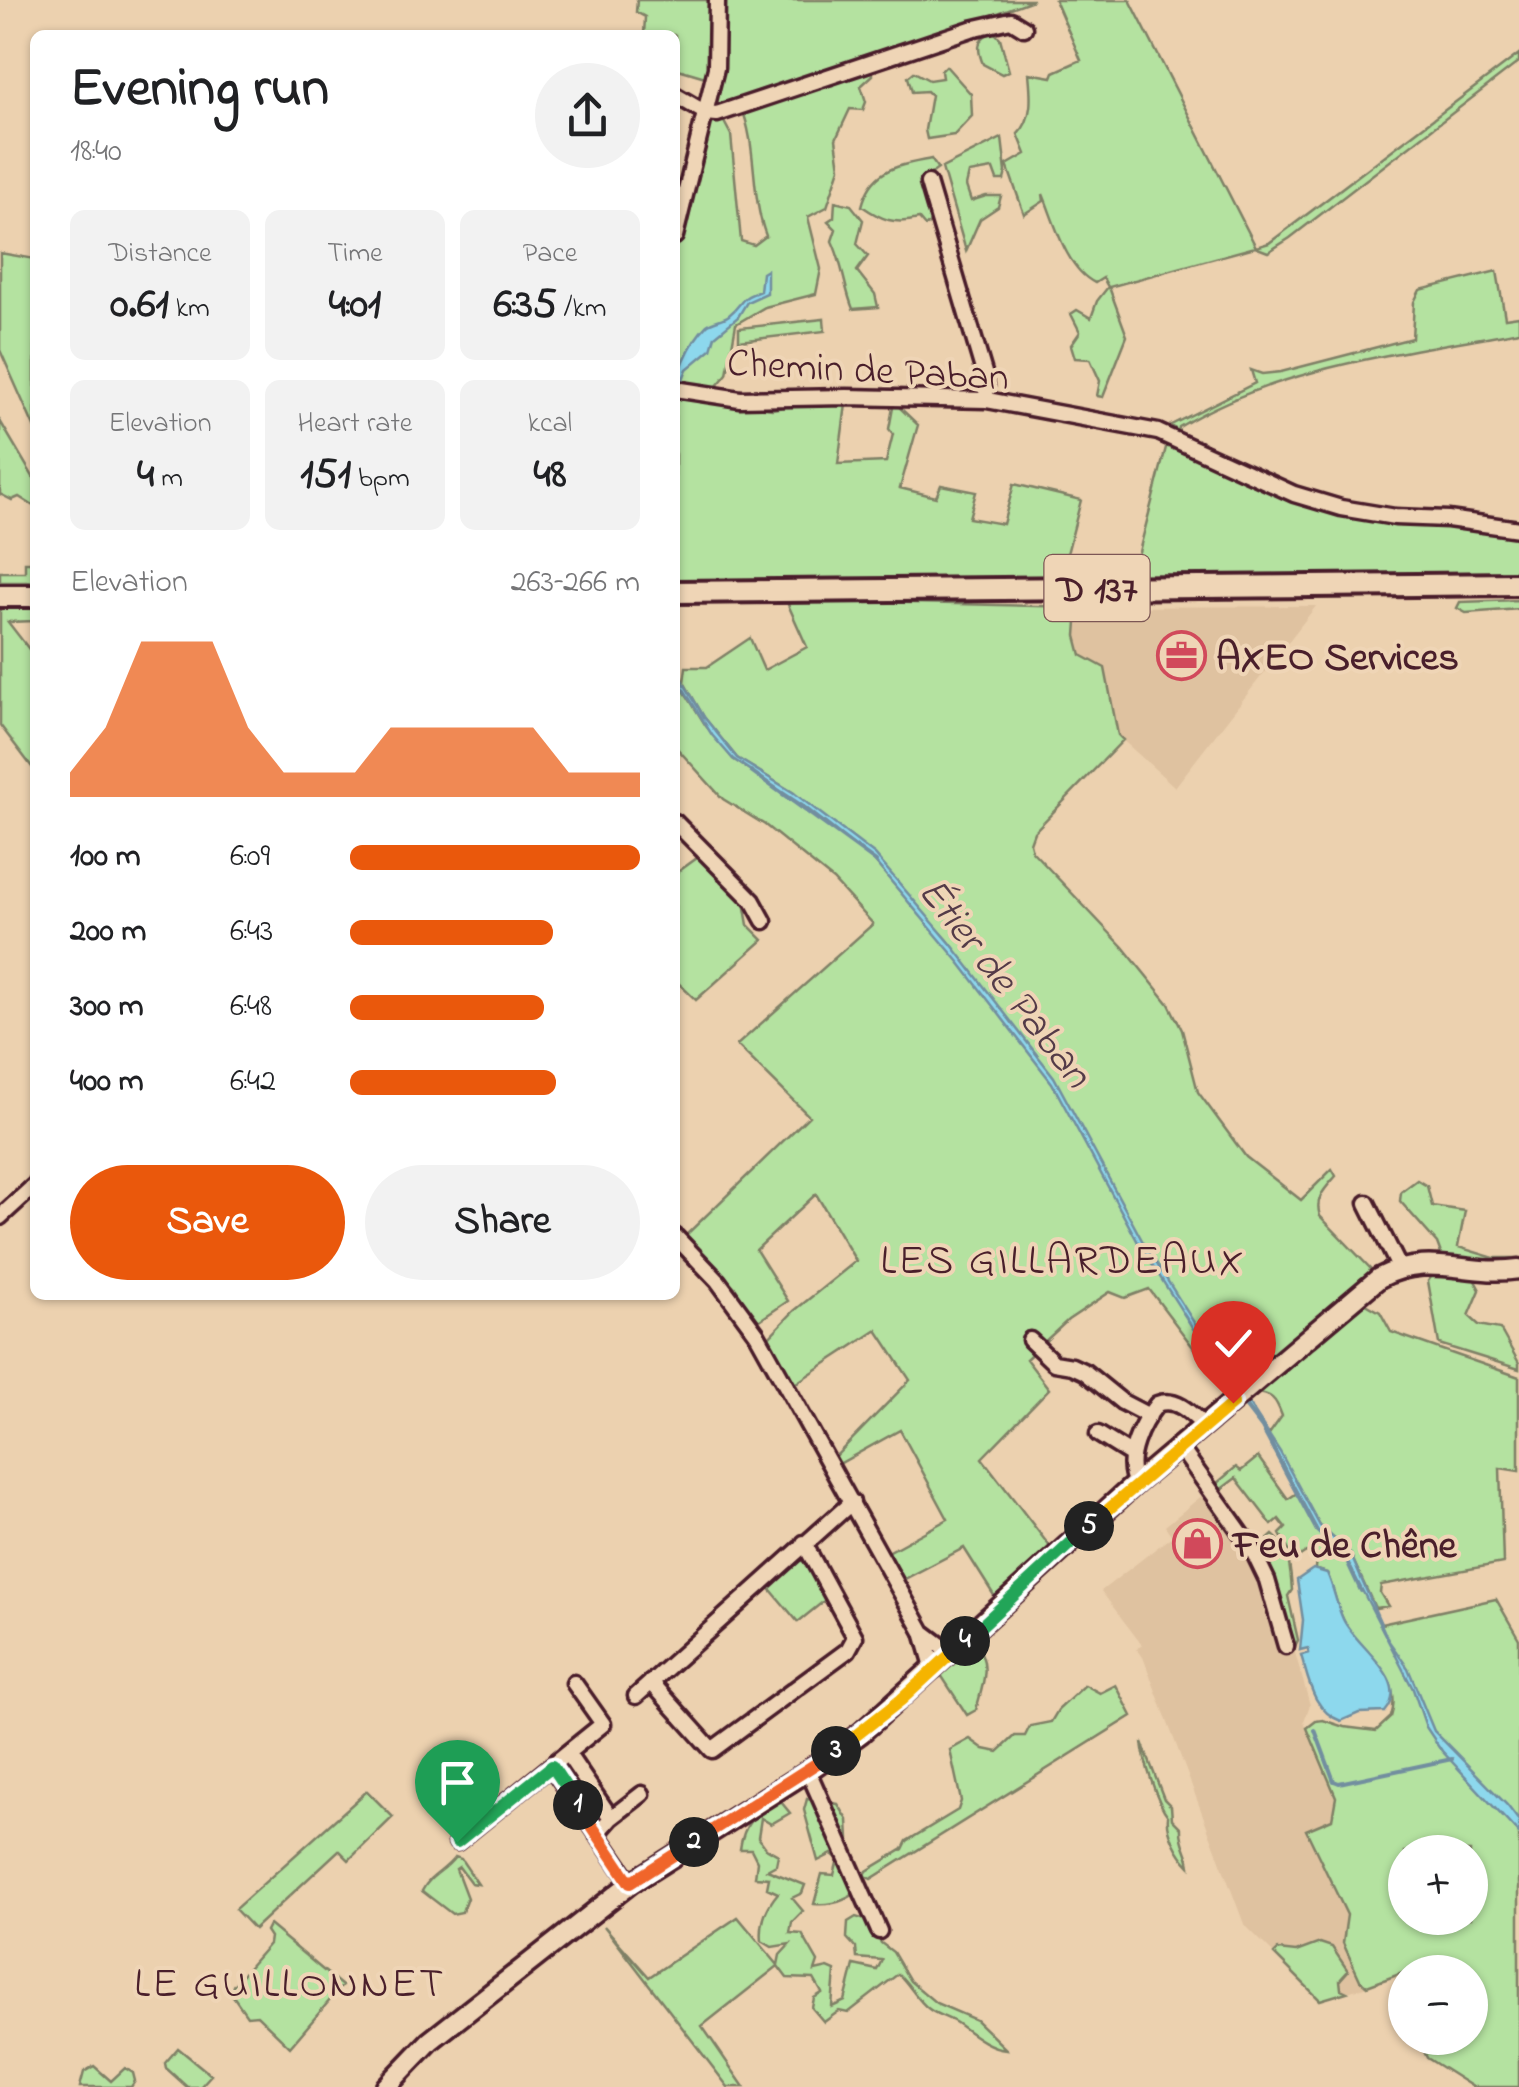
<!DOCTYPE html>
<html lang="en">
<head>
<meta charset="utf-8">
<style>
	:root { --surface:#fff; --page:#f2f2f2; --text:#202124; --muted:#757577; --accent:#ea580c }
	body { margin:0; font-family:"Indie Flower",sans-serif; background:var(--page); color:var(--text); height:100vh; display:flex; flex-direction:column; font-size:38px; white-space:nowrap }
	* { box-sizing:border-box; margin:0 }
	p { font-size:32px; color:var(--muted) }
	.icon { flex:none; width:55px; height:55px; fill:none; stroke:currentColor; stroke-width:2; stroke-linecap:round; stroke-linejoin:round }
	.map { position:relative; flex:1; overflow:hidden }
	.details { position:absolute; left:30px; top:30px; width:650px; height:1270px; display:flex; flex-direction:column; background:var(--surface); border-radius:15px; box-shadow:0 2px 8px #0004 }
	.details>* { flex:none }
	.controls { position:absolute; left:1388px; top:1835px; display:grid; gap:20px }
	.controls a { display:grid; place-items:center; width:100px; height:100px; border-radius:50%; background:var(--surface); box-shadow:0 2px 8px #0004; font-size:50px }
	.pin { position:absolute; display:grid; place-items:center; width:85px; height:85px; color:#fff; margin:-102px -42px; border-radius:50% 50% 50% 0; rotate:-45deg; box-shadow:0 0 10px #0007 }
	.pin .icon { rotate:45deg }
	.km { position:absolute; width:50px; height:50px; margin:-25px; border-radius:50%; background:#222; color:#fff; font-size:28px; line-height:50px; text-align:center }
	.round { display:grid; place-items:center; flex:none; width:105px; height:105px; border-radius:52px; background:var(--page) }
	.overview { display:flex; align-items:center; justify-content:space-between; height:170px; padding:0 40px }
	h1 { font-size:55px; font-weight:700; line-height:75px }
	.figures { display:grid; grid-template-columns:repeat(3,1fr); gap:15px; height:170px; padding:10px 40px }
	.figures div { display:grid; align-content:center; border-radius:15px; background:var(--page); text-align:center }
	.figures b { font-size:42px; font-weight:700 }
	.figures small { font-size:28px; font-weight:400 }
	.figures p { font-size:28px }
	.chart { height:280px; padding:20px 40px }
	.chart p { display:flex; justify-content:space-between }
	.chart svg { width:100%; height:180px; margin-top:10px; fill:var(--accent); opacity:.7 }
	.button { display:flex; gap:20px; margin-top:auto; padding:20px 40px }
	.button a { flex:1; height:115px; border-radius:60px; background:var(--accent); color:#fff; font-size:40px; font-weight:700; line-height:115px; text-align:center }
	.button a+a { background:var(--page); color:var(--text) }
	ul { padding:0 40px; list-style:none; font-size:32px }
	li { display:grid; grid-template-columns:160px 120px 1fr; align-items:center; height:75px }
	li i { height:25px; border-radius:12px; background:var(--accent) }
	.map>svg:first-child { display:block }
	.built { fill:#dfc2a0 }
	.green { fill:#b4e2a0; stroke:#7f8066; stroke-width:2.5; fill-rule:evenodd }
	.water { fill:#8dd8ed; stroke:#728e9f; stroke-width:2.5 }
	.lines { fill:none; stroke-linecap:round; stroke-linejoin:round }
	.stream { stroke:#728e9f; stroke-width:4 }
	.minor-casing { stroke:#4a1f2b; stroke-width:21 }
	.tertiary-casing { stroke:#4a1f2b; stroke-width:25 }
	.primary-casing { stroke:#4a1f2b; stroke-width:28 }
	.minor { stroke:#efd5b6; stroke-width:14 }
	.tertiary { stroke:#efd5b6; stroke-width:18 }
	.primary { stroke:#efd5b6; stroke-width:20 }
	.split-1-casing { stroke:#fff; stroke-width:20 }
	.split-2-casing { stroke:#fff; stroke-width:20 }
	.split-3-casing { stroke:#fff; stroke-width:20 }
	.split-4-casing { stroke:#fff; stroke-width:20 }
	.split-5-casing { stroke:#fff; stroke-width:20 }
	.split-6-casing { stroke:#fff; stroke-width:20 }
	.split-1 { stroke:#22a559; stroke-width:12 }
	.split-2 { stroke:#f0652b; stroke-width:12 }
	.split-3 { stroke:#f0652b; stroke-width:12 }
	.split-4 { stroke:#f5b400; stroke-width:12 }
	.split-5 { stroke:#22a559; stroke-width:12 }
	.split-6 { stroke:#f5b400; stroke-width:12 }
	.labels { text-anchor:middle; stroke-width:8; stroke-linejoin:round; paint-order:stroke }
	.shield { fill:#efd5b6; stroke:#7c5655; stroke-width:2.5 }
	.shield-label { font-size:38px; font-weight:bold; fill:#4a1f2b }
	.street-label { font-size:40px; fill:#4a1f2b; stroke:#efd5b6 }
	.poi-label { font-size:40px; font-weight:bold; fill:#4a1f2b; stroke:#efd5b6; text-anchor:start }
	.water-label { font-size:42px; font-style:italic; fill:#543b48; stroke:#efd5b6 }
	.neighbourhood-label { font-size:42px; letter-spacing:2.5px; fill:#4a1f2b; stroke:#efd5b6 }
</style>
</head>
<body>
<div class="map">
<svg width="1519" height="2087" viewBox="0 0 1519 2087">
	<rect width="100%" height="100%" fill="#ecd1af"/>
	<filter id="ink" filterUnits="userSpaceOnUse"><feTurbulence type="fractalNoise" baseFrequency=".01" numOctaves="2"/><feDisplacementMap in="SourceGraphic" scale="20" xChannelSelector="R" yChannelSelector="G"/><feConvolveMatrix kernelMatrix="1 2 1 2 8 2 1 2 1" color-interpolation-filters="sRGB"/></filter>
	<g filter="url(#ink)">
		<path class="built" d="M1316,606L1175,787L1118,736L1105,668L1074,651L1078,607Z
			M1216,1484L1265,1548L1310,1705L1304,1721L1336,1797L1331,1816L1407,1964L1405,1975L1320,2000L1244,1924L1143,1657L1137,1649L1142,1645L1101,1591L1172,1536L1165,1526Z"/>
		<path class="green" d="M637,0H716L712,79L675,68V35H644L645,17L636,12Z
			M717,0H1033L872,59L873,75L861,86L866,102L863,110L850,109L836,139L840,168L827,207L808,217L821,269L816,294L765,307L736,324L727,374L716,387L757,407L772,409L847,397L838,464L886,462L893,434L889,429L894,402L918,425L900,488L936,497L941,485L976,492L969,518L1003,524L1014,484L1081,500L1061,577L675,581V246L711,122L722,118L731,135L741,241L754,245L766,236C750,194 758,148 741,106L706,113Z
			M1055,0H1130L1256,247L1269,243L1519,54V62L1290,238L1268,252L1255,247L1109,287L1127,336L1103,397L1097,396L1100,381L1090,359L1075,358L1071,345L1080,332L1071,314L1077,310L1091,318L1097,301L1108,287L1103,278L1095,283C1066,269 1055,223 1043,194L1044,201L1024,214L1007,165L1026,154L1018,134C1034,118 1031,94 1029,73L1052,77L1054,72L1081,60Z
			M994,32L1000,38L1009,71L1002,74L983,64C977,50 976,36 994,32Z
			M946,66L971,94L972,116L954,135L927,139L925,130L931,95L927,91L912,92L908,77L914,72L929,80L942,78L941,71Z
			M1002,138L1006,172L1004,180H997L993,169L969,173L966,186L971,201L986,196H1001L998,207L980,219L966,251L942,168Z
			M931,159L938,169L931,174L921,190L933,222L925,226L919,219C894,225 882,220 862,206C872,168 897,166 931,159Z
			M835,201L851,205L863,220L857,244L868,256L857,271L875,294L878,307L853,309C844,287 843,264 832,241L836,229L828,221L834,217Z
			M0,253L35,259V429L0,350Z
			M1497,271L1505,318L1519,316V331C1406,353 1279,366 1179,427L1178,432L1171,425L1255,383L1251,370L1262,374L1281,372L1412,338L1414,302L1420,290Z
			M824,319L825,331L739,341V328Z
			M0,421L35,480V507L19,497L12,500L0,494Z
			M1169,436L1294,494L1519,532V574L1133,575Z
			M25,562H35V582H0V572H25Z
			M786,600L1078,607L1076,636L1081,655L1105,668L1118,735L1123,740L1034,832L1030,843L1032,851L1123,947L1169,1004L1182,1030L1198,1092L1246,1157L1301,1200L1332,1169L1336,1176C1325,1189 1314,1198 1320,1216L1370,1268V1274L1360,1279L1358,1286L1235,1392H1227L1149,1289L1125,1298L1110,1292L1068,1320L1026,1359L1049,1389L982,1458L1051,1548L995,1597L964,1548L901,1581L888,1552L948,1519L900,1430L837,1465L833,1459L910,1380L877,1330L793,1385L767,1339L794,1311L856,1261L816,1194L756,1250L788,1301L757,1322L734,1286L684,1237L809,1116L737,1045L873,924L833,880L765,825L723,799L675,746V676L706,726L733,759L795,800L794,793L737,758L704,717L684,682L686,667H707L750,638L764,670L807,647ZM862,847L947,939L979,982H978Z
			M1519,600V609L1466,613L1457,608L1460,602Z
			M35,602V621L8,622L35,657V771L0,725V603Z
			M704,853L743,896L748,925L763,940L696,1000L675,980V874Z
			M1417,1180L1427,1186L1432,1206L1465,1211L1458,1247L1494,1258H1519V1269L1443,1259L1437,1243L1400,1201L1401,1192Z
			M1436,1271L1473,1277L1480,1290L1469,1316L1479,1325L1500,1329L1519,1363V1369L1439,1344L1428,1281Z
			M1366,1304L1380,1312L1391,1332L1519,1377V1471L1500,1468L1503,1563L1381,1585L1380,1593L1388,1606L1375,1608L1350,1553L1320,1526L1267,1437L1282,1416C1276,1399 1272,1393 1253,1393L1357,1306L1360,1308Z
			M1258,1457L1288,1499L1297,1493L1317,1531L1345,1557L1381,1624L1496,1599L1519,1639V2087H1473L1427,2058L1418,2038H1470V1972H1405L1367,1986L1360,1980L1343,1943L1347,1915L1306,1830L1332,1819L1336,1797L1307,1728L1316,1721L1323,1720L1344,1727L1376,1731L1391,1717C1405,1675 1358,1653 1343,1619C1336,1605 1334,1588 1327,1573L1315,1569L1316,1555L1306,1552L1294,1560L1280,1534L1286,1528L1279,1519L1272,1525L1236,1478L1220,1490L1216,1484L1236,1467L1241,1471ZM1405,1852H1470V1918H1405Z
			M1273,1535C1290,1548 1290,1569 1292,1590L1288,1596L1298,1640L1294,1648L1262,1545Z
			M797,1559L810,1564L829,1597L798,1622L766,1584Z
			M974,1643C993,1662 982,1687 976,1710L967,1715L941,1675Z
			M1085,1685L1100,1693L1116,1685L1132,1716L871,1879L865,1876C861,1898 834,1906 814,1904L822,1874L834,1875L838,1859L832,1854L818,1861L804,1810L807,1799L838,1804L848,1820L849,1839L842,1841L858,1870L865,1875L867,1871L903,1849L907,1841L958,1810L961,1801L950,1750L970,1739L984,1749L998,1752L1015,1736H1025L1030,1726L1051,1722L1058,1710Z
			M1142,1742L1164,1799L1171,1806L1172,1819L1181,1828C1180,1843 1189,1852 1190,1866C1178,1854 1166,1832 1168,1816C1156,1801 1144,1760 1142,1742Z
			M367,1791L393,1817L349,1860L339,1850L254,1929L235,1909Z
			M777,1797L790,1813L771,1824L761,1818L758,1837L766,1848L778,1855L776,1865L767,1870L805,1885L802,1893L792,1898L803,1911L792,1922L790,1933L802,1934L818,1962L815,1971L828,1968L835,1971L832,2007L845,2001L854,1965L877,1970L882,1960L857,1958L856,1948L847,1938L848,1922L856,1917L869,1921L881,1943L893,1952L910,1981L936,2003L976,2020L1006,2049C989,2048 972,2034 958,2024C950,2018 938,2016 929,2009C916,1999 909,1983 898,1974L848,2013L839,2011L824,2022L812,2008L814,1998L822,1993L814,1979L787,1978L778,1966L702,2026L744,2087H728L604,1926L649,1977L738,1917L778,1965L780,1955L790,1944L772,1947L762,1941C760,1923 767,1906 778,1893L767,1888L769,1878L755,1877L757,1861L751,1849H740C743,1824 757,1810 777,1797Z
			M455,1857L461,1859L478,1884L471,1883L459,1867L456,1869L467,1898L462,1912L452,1914L422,1891C430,1875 445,1871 455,1857Z
			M269,1925L342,1986L290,2047L257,2015L247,2016L229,1990L269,1944L270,1937L266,1931Z
			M1320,1943L1332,1947L1348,1971L1340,1980L1341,1989L1347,1992L1320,2000L1274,1954L1278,1950L1296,1952Z
			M178,2048L211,2075L200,2087H187L166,2068L165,2063Z
			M94,2066L111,2081L125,2068L133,2073L135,2081L131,2087H80L84,2072Z"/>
		<path class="water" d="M767,270V293L747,302L738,317L715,336L711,349L687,369L675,399C675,375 690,342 707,325C713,320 723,320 729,315C745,302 737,299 760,291L762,273Z
			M675,668L704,717L737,758L794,793L875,855L952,945L1054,1077L1143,1242L1236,1389L1233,1391L1139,1244L1052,1083L959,962L874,861L805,807L733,759L712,735L675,675Z
			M1247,1401L1280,1452L1320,1526L1350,1553L1388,1640L1408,1668L1434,1731L1507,1805L1519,1821V1834L1442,1751L1426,1727L1413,1689L1345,1557L1317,1531L1263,1427L1244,1404Z
			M1313,1569L1327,1573C1334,1588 1336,1604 1343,1619C1355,1646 1413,1680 1385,1712L1359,1713L1341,1721C1313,1711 1309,1681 1301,1655L1309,1653L1308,1648L1300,1650L1303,1620L1297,1580Z"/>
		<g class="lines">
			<path class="stream" d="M751,771L876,862
				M1242,1402L1262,1428L1317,1531L1340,1552
				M1346,1559L1361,1591
				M1315,1730L1334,1781L1339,1783L1452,1759"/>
			<defs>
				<path id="minor" d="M675,95L706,113L717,114L971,29L1011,20L1024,28
					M928,183L985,376L987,400
					M675,236L716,68L717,0
					M675,389L740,399L847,397L987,400L1158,432L1294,494L1341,508L1395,517L1448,519L1519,529
					M675,822L753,901L764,921
					M1367,1203L1399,1267
					M0,1217L35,1185
					M675,1236L718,1281L757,1334L923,1632
					M1030,1340L1054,1363L1072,1366L1085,1372L1122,1402L1149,1416
					M1098,1434L1132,1455
					M1179,1446L1251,1547L1267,1580L1286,1646
					M1136,1483C1123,1459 1141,1424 1157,1404C1176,1397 1191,1413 1204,1426
					M934,1670L923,1632L951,1653
					M651,1682L712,1750L848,1650L855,1637L804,1543
					M636,1696L852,1502
					M567,1753L603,1724L574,1683
					M808,1771L879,1931
					M611,1818L642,1794
					M597,1834L611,1818L567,1753L551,1766C578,1805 604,1844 631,1883
					M457,1842L551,1766"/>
				<path id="tertiary" d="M386,2087L430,2041L631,1883L808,1771L861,1733L1136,1483L1379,1278C1430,1251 1467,1277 1519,1269"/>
				<path id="primary" d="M675,592L1519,584
					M0,596H35"/>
			</defs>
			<use href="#minor" class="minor-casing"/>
			<use href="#tertiary" class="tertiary-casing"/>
			<use href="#primary" class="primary-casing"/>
			<use href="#minor" class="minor"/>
			<use href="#tertiary" class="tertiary"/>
			<use href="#primary" class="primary"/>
		</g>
	</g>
	<g class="lines" filter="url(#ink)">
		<defs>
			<path id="split-1" d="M457,1842L552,1766L578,1805"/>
			<path id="split-2" d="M578,1805L630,1883L694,1842"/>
			<path id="split-3" d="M694,1842L836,1751"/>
			<path id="split-4" d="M836,1751L901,1700L965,1641"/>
			<path id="split-5" d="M965,1641L1089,1526"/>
			<path id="split-6" d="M1089,1526L1233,1403"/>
		</defs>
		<use href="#split-1" class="split-1-casing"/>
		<use href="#split-2" class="split-2-casing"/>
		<use href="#split-3" class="split-3-casing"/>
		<use href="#split-4" class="split-4-casing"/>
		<use href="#split-5" class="split-5-casing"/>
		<use href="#split-6" class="split-6-casing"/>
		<use href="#split-1" class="split-1"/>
		<use href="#split-2" class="split-2"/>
		<use href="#split-3" class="split-3"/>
		<use href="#split-4" class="split-4"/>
		<use href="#split-5" class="split-5"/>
		<use href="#split-6" class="split-6"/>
	</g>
	<defs>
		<symbol id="office-ring" viewBox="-11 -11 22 22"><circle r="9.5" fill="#efd5b6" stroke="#d1495b" stroke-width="1.5"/><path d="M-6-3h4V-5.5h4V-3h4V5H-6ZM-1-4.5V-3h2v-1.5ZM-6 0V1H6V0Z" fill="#d1495b"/></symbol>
		<symbol id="shop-ring" viewBox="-11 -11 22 22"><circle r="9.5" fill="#efd5b6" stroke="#d1495b" stroke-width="1.5"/><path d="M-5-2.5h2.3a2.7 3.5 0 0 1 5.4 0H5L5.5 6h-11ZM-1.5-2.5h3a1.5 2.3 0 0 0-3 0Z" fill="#d1495b"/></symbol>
	</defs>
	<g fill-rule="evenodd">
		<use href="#office-ring" x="1154" y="628" width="55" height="55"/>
		<use href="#shop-ring" x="1170" y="1516" width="55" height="55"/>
	</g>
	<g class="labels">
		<rect class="shield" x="1044.5" y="555" width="105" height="66" rx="8"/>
		<g class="shield-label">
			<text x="1097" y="601">D 137</text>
		</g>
		<g class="street-label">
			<text transform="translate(868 368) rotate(3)" y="14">Chemin de Paban</text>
		</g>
		<g class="poi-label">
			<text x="1216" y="669">AXEO Services</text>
			<text x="1233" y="1557">Feu de Chêne</text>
		</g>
		<g class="water-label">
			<text transform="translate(1007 981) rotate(52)" y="15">Étier de Paban</text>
		</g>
		<g class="neighbourhood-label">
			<text x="1063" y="1273">LES GILLARDEAUX</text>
			<text x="290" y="1996">LE GUILLONNET</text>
		</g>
	</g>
</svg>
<div class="controls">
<a>+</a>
<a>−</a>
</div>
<div class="pin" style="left:457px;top:1842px;background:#1e9e55"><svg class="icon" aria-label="arrive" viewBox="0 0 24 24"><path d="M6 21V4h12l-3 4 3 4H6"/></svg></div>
<div class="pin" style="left:1233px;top:1403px;background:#d93025"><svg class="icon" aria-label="check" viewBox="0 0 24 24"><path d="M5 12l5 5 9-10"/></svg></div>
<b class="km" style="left:578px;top:1805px">1</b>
<b class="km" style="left:694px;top:1842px">2</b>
<b class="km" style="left:836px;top:1751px">3</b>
<b class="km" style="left:965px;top:1641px">4</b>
<b class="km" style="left:1089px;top:1526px">5</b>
<section class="details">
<div class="overview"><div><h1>Evening run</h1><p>18:40</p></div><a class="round"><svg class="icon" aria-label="share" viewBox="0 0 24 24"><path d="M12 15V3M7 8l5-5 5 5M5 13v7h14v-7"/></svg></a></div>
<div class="figures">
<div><p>Distance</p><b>0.61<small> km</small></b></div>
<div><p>Time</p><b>4:01</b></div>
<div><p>Pace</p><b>6:35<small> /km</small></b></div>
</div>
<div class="figures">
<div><p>Elevation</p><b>4<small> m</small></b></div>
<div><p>Heart rate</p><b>151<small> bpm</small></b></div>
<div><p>kcal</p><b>48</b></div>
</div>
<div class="chart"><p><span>Elevation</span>263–266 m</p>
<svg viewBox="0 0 160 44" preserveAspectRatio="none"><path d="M0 44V38L10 27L20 6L30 6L40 6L50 27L60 38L70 38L80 38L90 27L100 27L110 27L120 27L130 27L140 38L150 38L160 38V44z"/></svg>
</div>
<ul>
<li><b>100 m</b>6:09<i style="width:100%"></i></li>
<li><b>200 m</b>6:43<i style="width:70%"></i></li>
<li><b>300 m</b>6:48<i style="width:67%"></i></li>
<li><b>400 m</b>6:42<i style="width:71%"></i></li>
</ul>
<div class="button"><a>Save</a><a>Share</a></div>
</section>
</div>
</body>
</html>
